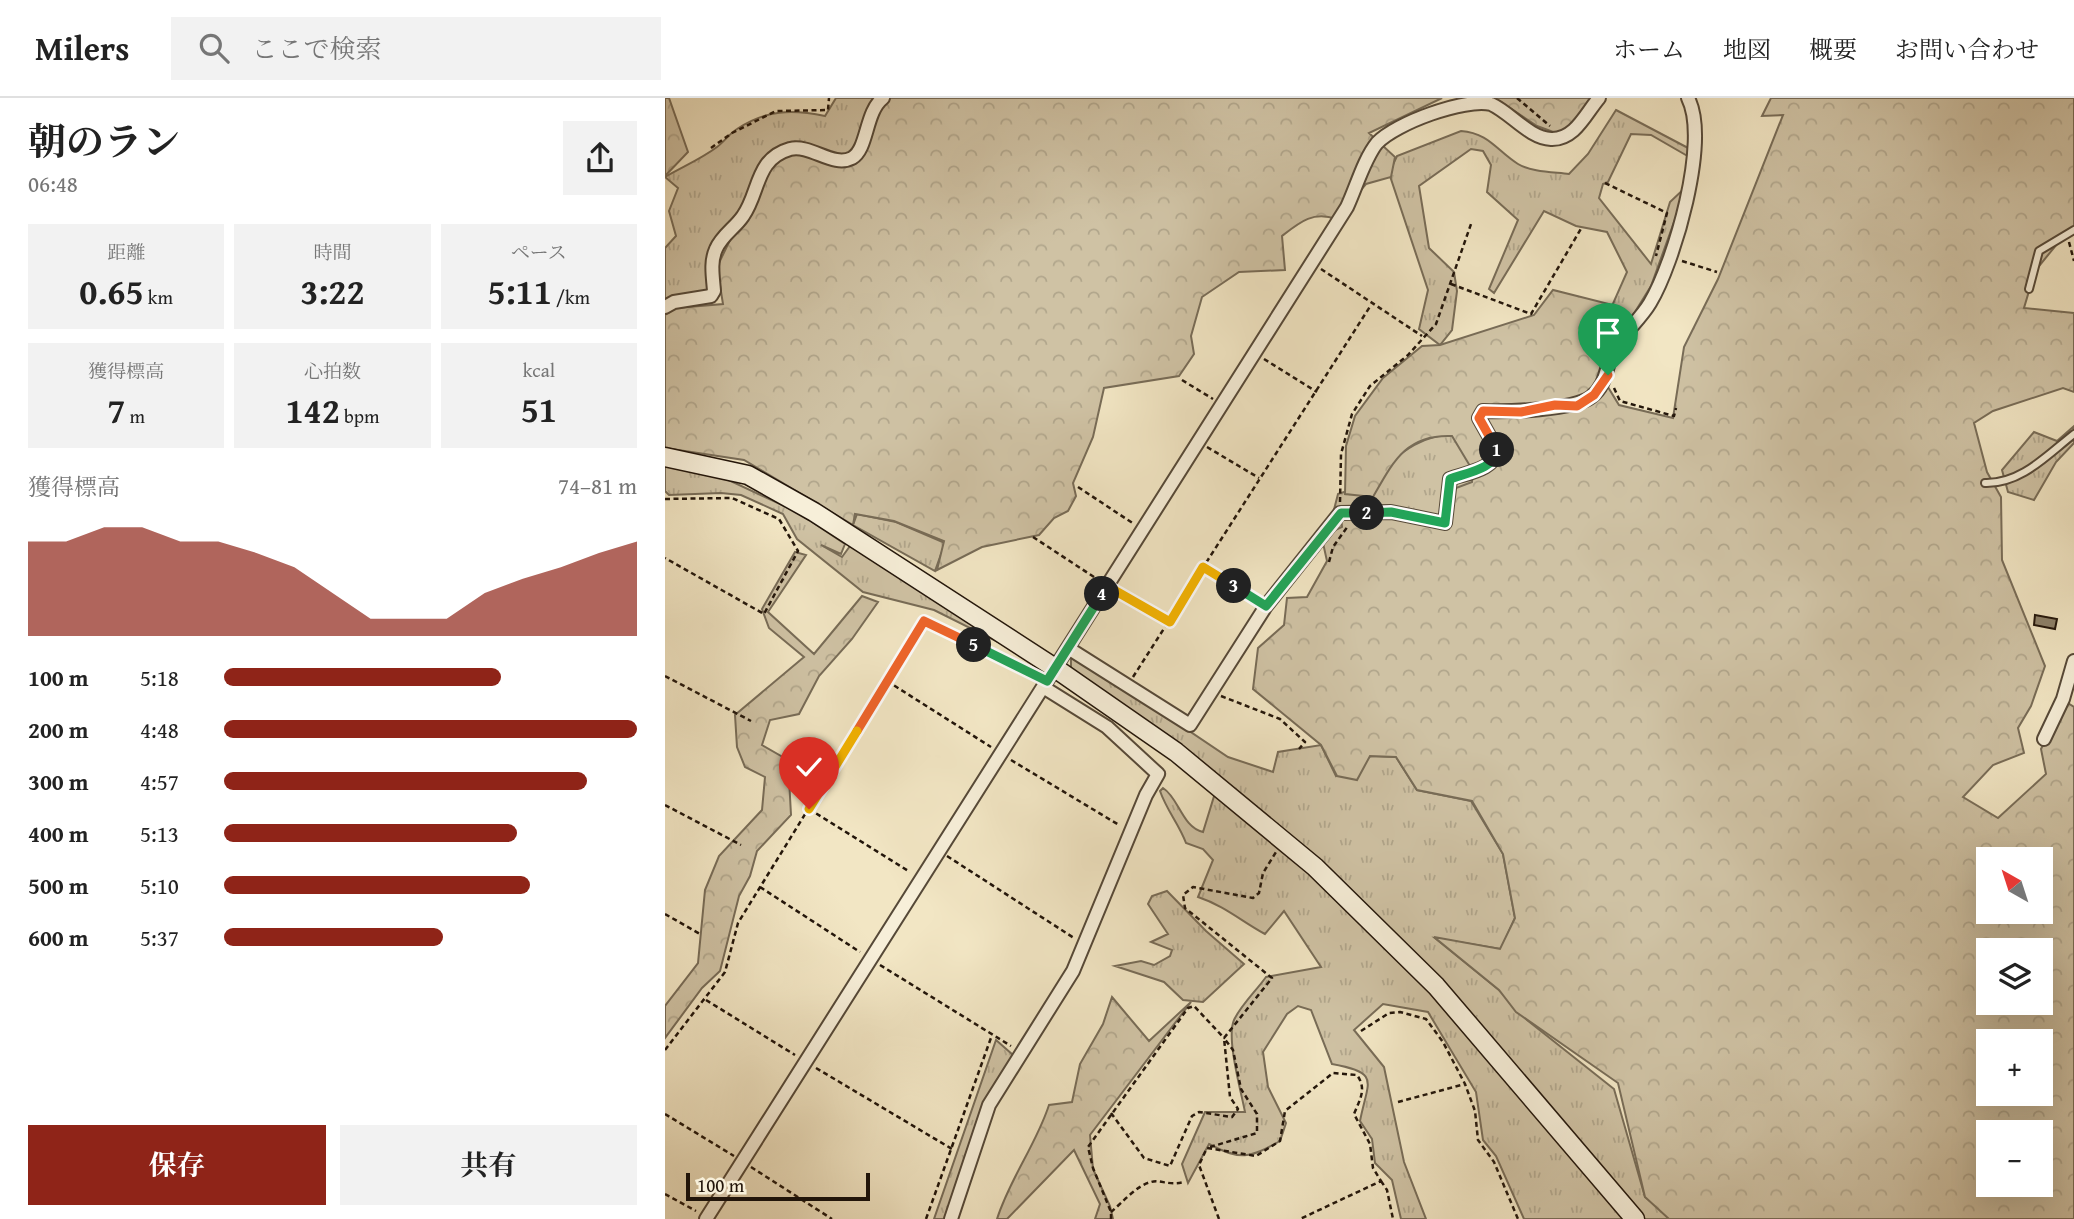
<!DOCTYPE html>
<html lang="ja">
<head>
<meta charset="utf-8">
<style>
	:root { --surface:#fff; --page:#f2f2f2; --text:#222; --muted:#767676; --line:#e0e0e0; --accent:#8f2418 }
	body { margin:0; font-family:"Gentium Book Plus","Noto Serif JP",serif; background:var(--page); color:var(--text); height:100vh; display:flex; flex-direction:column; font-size:26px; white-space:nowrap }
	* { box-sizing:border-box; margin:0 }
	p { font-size:23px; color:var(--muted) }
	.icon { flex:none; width:38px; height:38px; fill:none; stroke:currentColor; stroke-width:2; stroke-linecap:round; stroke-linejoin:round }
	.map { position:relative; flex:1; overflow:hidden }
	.side { display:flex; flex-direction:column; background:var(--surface); width:665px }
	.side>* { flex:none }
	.needle { width:46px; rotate:321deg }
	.fabs { position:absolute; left:1311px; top:749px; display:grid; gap:14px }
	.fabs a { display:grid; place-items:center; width:77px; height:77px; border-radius:0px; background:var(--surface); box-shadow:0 7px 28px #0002; font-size:35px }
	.scale { position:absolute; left:21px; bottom:18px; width:184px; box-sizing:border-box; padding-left:7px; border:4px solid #22150a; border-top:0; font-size:19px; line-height:24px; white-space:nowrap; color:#22150a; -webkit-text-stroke:5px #f7efd9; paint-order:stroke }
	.pin { position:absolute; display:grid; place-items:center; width:60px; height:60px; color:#fff; margin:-72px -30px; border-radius:50% 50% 50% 0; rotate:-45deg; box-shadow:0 0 7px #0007 }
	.pin .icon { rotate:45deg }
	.km { position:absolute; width:35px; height:35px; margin:-18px; border-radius:50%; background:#222; color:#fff; font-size:19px; line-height:35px; text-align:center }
	.round { display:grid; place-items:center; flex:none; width:74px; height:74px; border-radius:0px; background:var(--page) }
	.head { display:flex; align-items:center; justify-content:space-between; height:119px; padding:0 28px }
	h1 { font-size:38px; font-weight:700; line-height:52px }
	.stats { display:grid; grid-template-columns:repeat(3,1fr); gap:10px; height:119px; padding:7px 28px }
	.stats div { display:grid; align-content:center; border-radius:0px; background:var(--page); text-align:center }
	.stats b { font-size:35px; font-weight:700 }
	.stats small { font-size:19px; font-weight:400 }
	.stats p { font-size:19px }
	.chart { height:196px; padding:14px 28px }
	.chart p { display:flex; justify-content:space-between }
	.chart svg { width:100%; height:126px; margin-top:7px; fill:var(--accent); opacity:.7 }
	.button { display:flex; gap:14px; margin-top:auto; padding:14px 28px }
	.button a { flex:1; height:80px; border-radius:0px; background:var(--accent); color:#fff; font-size:28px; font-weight:700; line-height:80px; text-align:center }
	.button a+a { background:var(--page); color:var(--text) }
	ul { padding:0 28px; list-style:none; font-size:23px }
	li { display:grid; grid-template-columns:112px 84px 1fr; align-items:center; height:52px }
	li i { height:18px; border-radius:9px; background:var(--accent) }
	header { display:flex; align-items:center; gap:42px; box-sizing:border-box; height:98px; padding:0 35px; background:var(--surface); border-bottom:2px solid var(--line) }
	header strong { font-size:33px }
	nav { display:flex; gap:38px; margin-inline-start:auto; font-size:24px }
	.search { width:490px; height:63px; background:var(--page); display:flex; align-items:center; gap:18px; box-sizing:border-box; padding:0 24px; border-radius:0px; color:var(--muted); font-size:26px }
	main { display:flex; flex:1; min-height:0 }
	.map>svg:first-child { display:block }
	.grass { fill:url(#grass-tufts); stroke:#786c57; stroke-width:2 }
	.forest { fill:url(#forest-crowns); stroke:#786c57; stroke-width:2; fill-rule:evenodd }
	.building { fill:#8e826b; stroke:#22150a; stroke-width:2 }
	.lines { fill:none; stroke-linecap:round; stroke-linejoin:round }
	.lane-casing { stroke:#564938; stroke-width:10 }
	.street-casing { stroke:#564938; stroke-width:16 }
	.secondary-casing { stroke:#22150a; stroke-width:21 }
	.path { stroke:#22150a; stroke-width:2.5; stroke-dasharray:5 3.5; stroke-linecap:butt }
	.lane { stroke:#f7efd9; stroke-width:6 }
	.street { stroke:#f7efd9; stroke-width:12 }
	.secondary { stroke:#f7efd9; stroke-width:18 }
	.split-1-casing { stroke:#fff; stroke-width:14 }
	.split-2-casing { stroke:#fff; stroke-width:14 }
	.split-3-casing { stroke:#fff; stroke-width:14 }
	.split-4-casing { stroke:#fff; stroke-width:14 }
	.split-5-casing { stroke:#fff; stroke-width:14 }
	.split-6-casing { stroke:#fff; stroke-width:14 }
	.split-7-casing { stroke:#fff; stroke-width:14 }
	.split-1 { stroke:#f0652b; stroke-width:9 }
	.split-2 { stroke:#22a559; stroke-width:9 }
	.split-3 { stroke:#22a559; stroke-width:9 }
	.split-4 { stroke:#f5b400; stroke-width:9 }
	.split-5 { stroke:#22a559; stroke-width:9 }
	.split-6 { stroke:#f0652b; stroke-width:9 }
	.split-7 { stroke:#f5b400; stroke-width:9 }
</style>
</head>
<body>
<header>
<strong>Milers</strong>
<div class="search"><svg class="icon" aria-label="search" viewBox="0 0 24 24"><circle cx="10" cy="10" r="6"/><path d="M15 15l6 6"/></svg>ここで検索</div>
<nav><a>ホーム</a><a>地図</a><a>概要</a><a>お問い合わせ</a></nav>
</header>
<main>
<section class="side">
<div class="head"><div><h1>朝のラン</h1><p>06:48</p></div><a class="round"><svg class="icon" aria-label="share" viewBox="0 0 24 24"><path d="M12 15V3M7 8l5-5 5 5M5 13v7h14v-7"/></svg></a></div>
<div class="stats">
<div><p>距離</p><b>0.65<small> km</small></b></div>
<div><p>時間</p><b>3:22</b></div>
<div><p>ペース</p><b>5:11<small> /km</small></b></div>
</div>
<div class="stats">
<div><p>獲得標高</p><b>7<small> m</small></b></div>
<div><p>心拍数</p><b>142<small> bpm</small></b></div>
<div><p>kcal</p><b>51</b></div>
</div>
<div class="chart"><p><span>獲得標高</span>74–81 m</p>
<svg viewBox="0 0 160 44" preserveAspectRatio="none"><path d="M0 44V11L10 11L20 6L30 6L40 11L50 11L60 15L70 20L80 29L90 38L100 38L110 38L120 29L130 24L140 20L150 15L160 11V44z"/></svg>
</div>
<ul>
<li><b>100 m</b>5:18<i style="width:67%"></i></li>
<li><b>200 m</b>4:48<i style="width:100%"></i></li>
<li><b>300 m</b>4:57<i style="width:88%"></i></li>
<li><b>400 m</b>5:13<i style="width:71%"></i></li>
<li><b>500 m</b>5:10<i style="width:74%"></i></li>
<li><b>600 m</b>5:37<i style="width:53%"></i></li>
</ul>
<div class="button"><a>保存</a><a>共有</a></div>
</section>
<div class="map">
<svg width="1409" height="1121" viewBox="0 0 1409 1121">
	<defs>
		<pattern id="grass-tufts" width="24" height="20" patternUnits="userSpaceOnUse" patternTransform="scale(1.75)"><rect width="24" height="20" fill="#cfc2a4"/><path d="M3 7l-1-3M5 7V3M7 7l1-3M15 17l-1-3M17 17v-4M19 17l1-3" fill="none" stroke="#b1a68c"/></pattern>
		<pattern id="forest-crowns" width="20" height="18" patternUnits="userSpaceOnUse" patternTransform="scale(1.75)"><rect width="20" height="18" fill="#cfc2a4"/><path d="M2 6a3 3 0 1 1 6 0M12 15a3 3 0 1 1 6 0" fill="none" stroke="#b1a68c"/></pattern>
	</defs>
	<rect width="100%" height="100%" fill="#f2e6c4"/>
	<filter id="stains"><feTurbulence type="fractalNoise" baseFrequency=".00286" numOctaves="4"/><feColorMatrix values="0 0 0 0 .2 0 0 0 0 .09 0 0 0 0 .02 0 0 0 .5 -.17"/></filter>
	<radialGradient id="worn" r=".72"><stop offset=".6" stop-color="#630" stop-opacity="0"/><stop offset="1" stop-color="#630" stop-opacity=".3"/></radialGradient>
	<path class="grass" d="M171,0H214L184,59L76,115L51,144L44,192L0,206V150L11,138L4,113L13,90L0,79C17,69 36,61 52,49C59,44 64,36 72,31C100,12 127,11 160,18Z
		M951,12L1025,51L1026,60L986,37L966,36L943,84L938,86L934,100L986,166L1005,104L1022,88L986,188L952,243L946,210L962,174L942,134L911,128L879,113L829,195L824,191L853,122L822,94L826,67L818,53L806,51L754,88L764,150L789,174L792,193L787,232L775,247L754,231L763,192L724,75L732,58L796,33C824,35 832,53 853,66C866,74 889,74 904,76L923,56Z
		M1409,328V345L1391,364L1369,402L1343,394L1337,372L1369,334L1392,343Z
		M788,336L811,368V380L780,433L667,434L664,431L673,396C719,383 733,339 788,336Z
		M0,367L55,378L132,414L180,446L176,456L156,447L177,459L185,448L377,566L269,512L198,494L132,441L118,416L76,397L56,395L4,397L0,393Z
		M192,416L231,424L280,445L270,473L188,427Z
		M406,560L429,569L563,659L608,674L613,654L656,647L671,678L705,658L731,659L752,692L806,703L838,756L850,820L836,851L770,840L834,892L862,922L949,991L980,1099L1008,1121H859L831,1058L818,1042L811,994L763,914L718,906L689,932L719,969L739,1064L761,1121H736L727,1082L710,1065L707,1041L695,1023C703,982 716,975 667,966L646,912L633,908L622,916L598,954L603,989L621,1025L615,1043C585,1060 575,1063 544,1046L523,1085L517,1066L540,1014H580C576,993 561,940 569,922C576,907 591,893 601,879L656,869L619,813L600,836C576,823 560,808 533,799L548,762L538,751L521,745C514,726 502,713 495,693L498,690C514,700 517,729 538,734L554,682L406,570Z
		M502,793L541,833L579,866L538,904L518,902L499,884L450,868L476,863L489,867L505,858L507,852L486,844L503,836L483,806L487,798Z
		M331,942L348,957L317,1010L282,1121H269Z"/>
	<path class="forest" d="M0,0H4L23,54L0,78Z
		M220,0H777L704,35L730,59L726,79L701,86L671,121C648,113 635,124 617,138L620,172L574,174L537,199L526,238L529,256L514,278L439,290L428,339L408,385L411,398L403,413L389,420L374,437L317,449L272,472L279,443L229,423L190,416L188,427L79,362L0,350V217L11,210L58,206L52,169L98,74L116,58L138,54L186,65Z
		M830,0H925L907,29L891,35L872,28Z
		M1106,0H1409V134L1401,135L1370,173L1359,210L1409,215V294L1398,290L1328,313L1309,325L1322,374L1336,399L1337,462L1380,568L1366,608L1353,630L1359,655L1328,667L1298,699L1333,720L1381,676L1376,651L1401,604L1409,609V1121H1004L980,1099L953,985L851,914L834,892L769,839L835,851L850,820L838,756L807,703L752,692L731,659L705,658L692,682L672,678L656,647L588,591L593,550L619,527L622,500L642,499L662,463L658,445L664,435L677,429L676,416L776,423L791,390L807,384L808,373L787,338C741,336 728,364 708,399L680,396L681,348L690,318L718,280L757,248L775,247L869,217L888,192L944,206L952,243L940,252L935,276L954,307L1008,320L1019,249L1053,181L1118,17L1097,18ZM1323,761H1376V814H1323ZM1323,852H1376V905H1323ZM1323,943H1376V996H1323ZM1323,1034H1376V1087H1323Z
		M130,454L141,457L103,514L149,556L197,498L213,504L187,541L154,578L134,616L105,622L97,647L123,662L126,717L92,753L85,778L74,798L55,873L37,890L0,940V908L33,865L40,792L54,758L97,712L100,679L80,669L72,649L70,617L139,559L104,530L97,511Z
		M447,899L484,943L526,904L425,1037L428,1071L445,1108L448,1121H430L435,1106L409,1052L342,1121H332C345,1080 371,1047 384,1007L407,1004L415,966L438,926Z"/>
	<path class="building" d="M1370,517L1392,521L1390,531L1369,527Z"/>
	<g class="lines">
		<defs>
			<path id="lane" d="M1364,191L1374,153L1409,132
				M1320,385C1356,386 1382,357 1409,336"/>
			<path id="street" d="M0,209L9,204L46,198L49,193C48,179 45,164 51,151C57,137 70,130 78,118C95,94 90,61 125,51C146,46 168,70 187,60C203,51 200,14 218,0
				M403,550L525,627L601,508L675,415L726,414L780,425L785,381C800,375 830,372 832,352L814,320L818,313C842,314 909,312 926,299C943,286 940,268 949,252C958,235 975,222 985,205C1009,165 1045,43 1023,0
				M1379,641L1398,601L1409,563
				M41,1121L682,109C691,90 699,61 712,45C731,25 799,0 826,6C846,15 864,40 886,41C910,42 921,15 934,0
				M286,1121L324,1007L408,873L481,697L493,676L442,629L378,589"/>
			<path id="secondary" d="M0,359L83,377L149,414L390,570L511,654L650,769L771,888L970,1121"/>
		</defs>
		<use href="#lane" class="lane-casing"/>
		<use href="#street" class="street-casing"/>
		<use href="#secondary" class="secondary-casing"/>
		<path class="path" d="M852,0L885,28
			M46,50L67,35L111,13L163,12L164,0
			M940,85L1002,115L991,158
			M1404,144L1409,163
			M1017,163L1052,174
			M656,171L757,238
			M786,186L866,216L917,129
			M599,261L652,294
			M517,282L548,301
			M949,290L955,303L1009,318L1011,310
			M542,349L594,380
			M413,389L469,426
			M0,401L67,400L114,421L133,453L99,516L0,460
			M675,404L676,356L687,316L705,288L743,257L771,226L806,126
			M368,439L432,481
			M664,464L668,449L683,428
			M538,469L592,502
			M452,494L504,524
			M0,578L86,623
			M468,579L706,207
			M222,583L326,649
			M556,598L615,621L640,644L634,651
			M346,662L454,727
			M0,707L76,747
			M144,711L245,774
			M282,758L409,840
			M95,789L195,854
			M0,816L35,836
			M215,867L346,948
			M41,902L130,957
			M696,933L724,915L735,914L761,921L778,944L800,986L810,1013L813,1042L829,1064L853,1121
			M0,952L60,874L73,825L259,523L370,577
			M151,970L287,1051
			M733,1004L800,986
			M446,1015L479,1060L505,1068L527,1018L534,1014L567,1019L573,1011L565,999L559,940
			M0,1016L69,1058
			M545,1049L592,1035V1016L576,991L568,952L559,940
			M86,1069L167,1121
			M716,1083L722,1092L728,1121
			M0,1096L31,1113
			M446,1114C457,1105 472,1087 486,1084C495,1081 503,1088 519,1084
			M261,1121L327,937
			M446,1121V1114L428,1070L423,1049L523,910L529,908L559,940L607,880L520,810L518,797L528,789L588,800L594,795L598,775L611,754
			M554,1121L534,1067L542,1050L591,1058L615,1043L620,1013L668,975L692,977C702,991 695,1001 689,1016L705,1046L708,1070L716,1083L635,1121"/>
		<use href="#lane" class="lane"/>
		<use href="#street" class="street"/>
		<use href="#secondary" class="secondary"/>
	</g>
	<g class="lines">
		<defs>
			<path id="split-1" d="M832,352L814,320L818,313L856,314L890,307L912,308L929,297L943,277"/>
			<path id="split-2" d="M702,415L726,414L780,425L785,381C800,375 831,371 832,352"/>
			<path id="split-3" d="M569,488L601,508L676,415H702"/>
			<path id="split-4" d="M437,496L442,488L505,524L538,469L569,488"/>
			<path id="split-5" d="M309,547L382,583L437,496"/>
			<path id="split-6" d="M192,633L259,523L309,547"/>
			<path id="split-7" d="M144,711L192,633"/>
		</defs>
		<use href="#split-1" class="split-1-casing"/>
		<use href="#split-2" class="split-2-casing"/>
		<use href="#split-3" class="split-3-casing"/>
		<use href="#split-4" class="split-4-casing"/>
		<use href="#split-5" class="split-5-casing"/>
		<use href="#split-6" class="split-6-casing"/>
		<use href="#split-7" class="split-7-casing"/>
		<use href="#split-1" class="split-1"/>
		<use href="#split-2" class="split-2"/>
		<use href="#split-3" class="split-3"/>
		<use href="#split-4" class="split-4"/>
		<use href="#split-5" class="split-5"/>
		<use href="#split-6" class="split-6"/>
		<use href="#split-7" class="split-7"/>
	</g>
	<rect width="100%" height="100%" filter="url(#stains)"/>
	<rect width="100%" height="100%" fill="url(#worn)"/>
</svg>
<div class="fabs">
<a><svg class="needle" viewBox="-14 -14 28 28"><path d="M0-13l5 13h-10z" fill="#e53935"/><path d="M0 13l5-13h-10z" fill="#767676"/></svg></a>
<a><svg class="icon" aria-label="layers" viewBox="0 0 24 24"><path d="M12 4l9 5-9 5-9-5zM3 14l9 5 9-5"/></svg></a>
<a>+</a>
<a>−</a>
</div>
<div class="scale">100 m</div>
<div class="pin" style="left:943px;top:277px;background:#1e9e55"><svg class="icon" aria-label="arrive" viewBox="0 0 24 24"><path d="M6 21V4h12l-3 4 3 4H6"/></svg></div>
<div class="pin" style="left:144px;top:711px;background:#d93025"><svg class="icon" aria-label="check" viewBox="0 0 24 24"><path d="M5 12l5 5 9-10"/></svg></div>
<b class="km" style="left:832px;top:352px">1</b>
<b class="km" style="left:702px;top:415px">2</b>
<b class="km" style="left:569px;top:488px">3</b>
<b class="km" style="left:437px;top:496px">4</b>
<b class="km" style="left:309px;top:547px">5</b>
</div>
</main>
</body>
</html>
